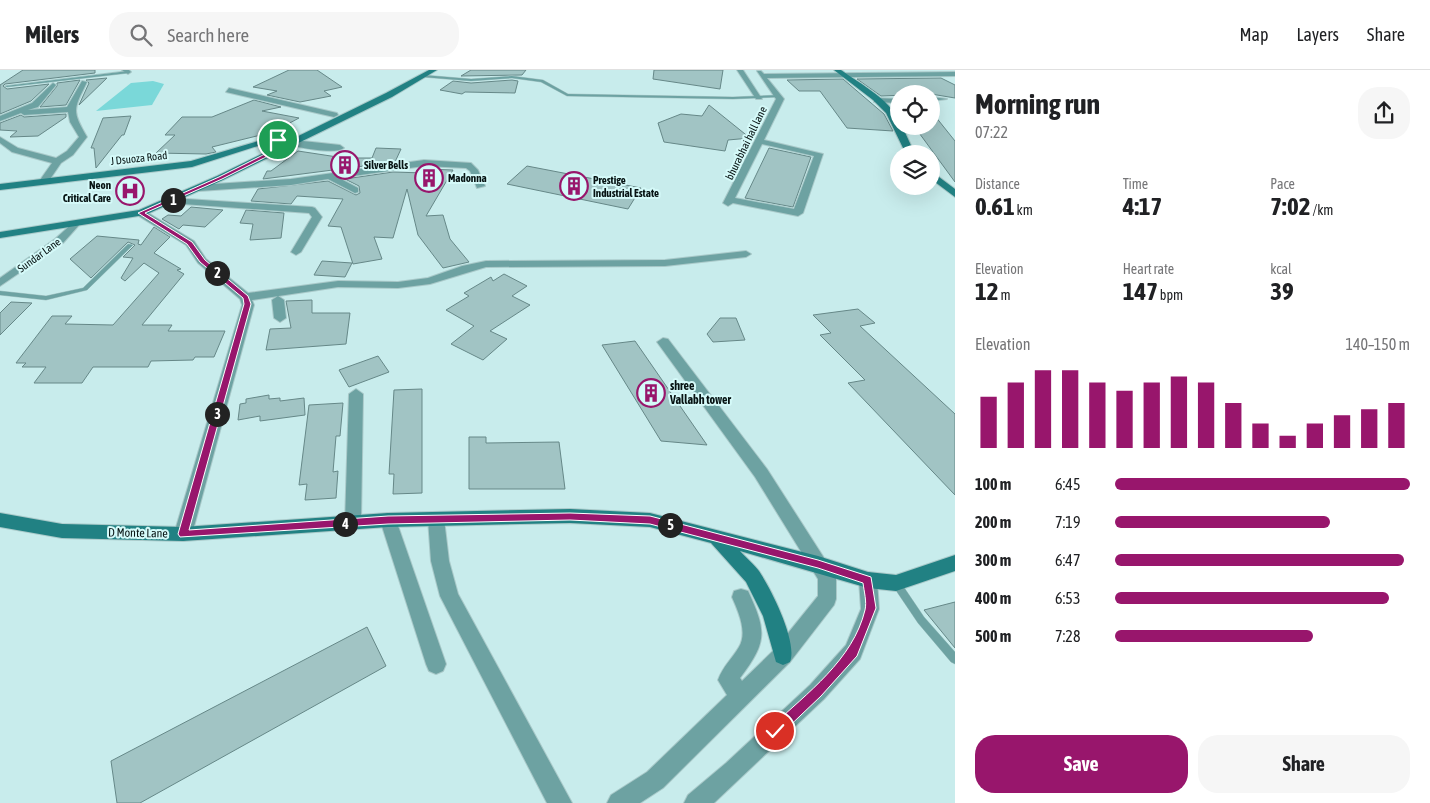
<!DOCTYPE html>
<html lang="en">
<head>
<meta charset="utf-8">
<style>
	:root { --surface:#fff; --page:#f6f6f6; --text:#202124; --muted:#757577; --line:#e0e0e0; --accent:#98166c }
	body { margin:0; font-family:"Asap Condensed",sans-serif; background:var(--page); color:var(--text); height:100vh; display:flex; flex-direction:column; font-size:19px; white-space:nowrap }
	* { box-sizing:border-box; margin:0 }
	p { font-size:16px; color:var(--muted) }
	.icon { flex:none; width:28px; height:28px; fill:none; stroke:currentColor; stroke-width:2; stroke-linecap:round; stroke-linejoin:round }
	.map { position:relative; flex:1; overflow:hidden }
	.sheet { display:flex; flex-direction:column; background:var(--surface); width:475px }
	.sheet>* { flex:none }
	.fabs { position:absolute; left:890px; top:15px; display:grid; gap:10px }
	.fabs a { display:grid; place-items:center; width:50px; height:50px; border-radius:50%; background:var(--surface); box-shadow:0 5px 20px #0002; font-size:25px }
	.pin { position:absolute; display:grid; place-items:center; width:42px; height:42px; color:#fff; margin:-21px; border:2px solid #fff; border-radius:50%; box-shadow:0 1px 5px #0007 }
	.km { position:absolute; width:25px; height:25px; margin:-12px; border-radius:50%; background:#222; color:#fff; font-size:14px; line-height:25px; text-align:center }
	.round { display:grid; place-items:center; flex:none; width:52px; height:52px; border-radius:20px; background:var(--page) }
	.overview { display:flex; align-items:center; justify-content:space-between; height:85px; padding:0 20px }
	h1 { font-size:28px; font-weight:700; line-height:38px }
	.figures { display:grid; grid-template-columns:repeat(3,1fr); gap:8px; height:85px; padding:5px 20px }
	.figures div { display:grid; align-content:center }
	.figures b { font-size:25px; font-weight:700 }
	.figures small { font-size:14px; font-weight:400 }
	.figures p { font-size:14px }
	.chart { height:140px; padding:10px 20px }
	.chart p { display:flex; justify-content:space-between }
	.chart svg { width:100%; height:90px; margin-top:5px; stroke:var(--accent); stroke-width:6 }
	.primary-button { display:flex; gap:10px; margin-top:auto; padding:10px 20px }
	.primary-button a { flex:1; height:58px; border-radius:20px; background:var(--accent); color:#fff; font-size:20px; font-weight:700; line-height:58px; text-align:center }
	.primary-button a+a { background:var(--page); color:var(--text) }
	ul { padding:0 20px; list-style:none; font-size:16px }
	li { display:grid; grid-template-columns:80px 60px 1fr; align-items:center; height:38px }
	li i { height:12px; border-radius:6px; background:var(--accent) }
	header { display:flex; align-items:center; gap:30px; box-sizing:border-box; height:70px; padding:0 25px; background:var(--surface); border-bottom:1px solid var(--line) }
	header strong { font-size:24px }
	nav { display:flex; gap:28px; margin-inline-start:auto; font-size:18px }
	.search { width:350px; height:45px; background:var(--page); display:flex; align-items:center; gap:12px; box-sizing:border-box; padding:0 18px; border-radius:20px; color:var(--muted); font-size:19px }
	main { display:flex; flex:1; min-height:0 }
	.map>svg:first-child { display:block }
	.green { fill:#7ad8d9 }
	.building { fill:#a1c4c4; stroke:#688 }
	.lines { fill:none; stroke-linecap:round; stroke-linejoin:round }
	.lane-casing { stroke:#a9c9c9; stroke-width:1 }
	.street-casing { stroke:#a9c9c9; stroke-width:2 }
	.secondary-casing { stroke:#a9c9c9; stroke-width:2 }
	.lane { fill:#6da2a2; fill-rule:evenodd }
	.street { fill:#6da2a2; fill-rule:evenodd }
	.secondary { fill:#218183; fill-rule:evenodd }
	.route { fill:#98166c; stroke:#fff }
	.labels { text-anchor:middle; stroke-width:4; stroke-linejoin:round; paint-order:stroke }
	.far-street-label { font-size:11px; fill:#071313; stroke:#d5faf9 }
	.far-poi-label { font-size:11px; font-weight:bold; fill:#071313; stroke:#d5faf9; text-anchor:start }
	.poi-label { font-size:12px; font-weight:bold; fill:#071313; stroke:#d5faf9; text-anchor:start }
	.street-label { font-size:12px; fill:#071313; stroke:#d5faf9 }
</style>
</head>
<body>
<header>
<strong>Milers</strong>
<div class="search"><svg class="icon" aria-label="search" viewBox="0 0 24 24"><circle cx="10" cy="10" r="6"/><path d="M15 15l6 6"/></svg>Search here</div>
<nav><a>Map</a><a>Layers</a><a>Share</a></nav>
</header>
<main>
<div class="map">
<svg width="955" height="733" viewBox="0 0 955 733">
	<rect width="100%" height="100%" fill="#c8ecec"/>
	<path class="green" d="M153,11L164,14L152,35L96,41L131,13Z"/>
	<path class="building" d="M23,0H95V3L5,14L3,16L7,19L49,14L31,31L0,44V15Z
		M289,0H317L342,17L324,21L331,26L300,32L267,25L277,21L253,17Z
		M471,0H526L522,5L461,6Z
		M654,0H723L720,19L653,9Z
		M107,8L79,35L89,13L86,10Z
		M941,8L955,15V28L931,24L881,26L857,9Z
		M843,9L884,44L893,61L847,58L820,21H799L787,10Z
		M80,10L66,35L40,37L57,16V13Z
		M512,10L518,11L515,23L465,22L462,24L440,20L453,11L471,13Z
		M254,30L281,37L262,41L299,48L273,62L212,77L216,82L206,84L156,83L175,65H165L182,47H212Z
		M709,35L750,68L728,70L725,81L664,72L658,53L681,44L702,46Z
		M931,41L955,71V112L914,56H931Z
		M66,44V47L38,66L10,67L17,61L0,60V53L21,45L24,47Z
		M131,46L124,65H122L96,98L94,78H91L103,48Z
		M376,78L401,79L395,92L263,109L267,101H271L298,81L344,88H372Z
		M769,78L811,87L793,137L745,128Z
		M527,96L641,118L628,139L507,114Z
		M425,99L453,100L426,146L443,145L450,169L469,192L443,198L418,165L407,119L393,168L374,167L382,189L353,194L341,157L328,156L343,129L297,126L291,134L251,131L258,119L328,111L356,125L360,123L359,116L345,109L393,102L424,103Z
		M191,137L223,140L205,157L183,155L179,159L162,149L168,145L181,146Z
		M246,140L284,143L281,168L250,170L253,154L240,153Z
		M154,157L170,167L154,183L181,199L177,200L184,204L142,255H172L168,261H225L214,287H195L193,290L151,291L148,297H93L82,313H34L46,297H22L26,293H16L52,246H72L65,254L113,255L159,203L144,193L125,211L121,208L133,188L123,187L135,175L128,172L91,208L70,189L97,166L139,170L138,174L141,175Z
		M322,191L352,193L345,207L314,205Z
		M504,204L527,216L512,226L530,235L490,261L507,269L483,290L451,274L474,256L446,240L469,226L464,223L491,207L493,211Z
		M312,230V243H350L346,274L266,280L270,259L291,258L286,231Z
		M11,232L32,233L0,265V243Z
		M858,239L875,253L860,256L955,344V425L848,313L865,310L820,265L831,263L813,245Z
		M720,248H736L745,270L713,272L707,264Z
		M635,271L707,375L661,371L602,275Z
		M378,286L389,302L349,317L339,300Z
		M422,319V423L393,424L394,404H389L394,320Z
		M269,325V329L280,328V331L304,328L305,345L260,351V346L238,350L240,334L246,333V329Z
		M343,333L340,366H336L333,402L338,401L336,428L305,430L307,414L299,415L309,335Z
		M469,367H486V373L559,372L565,419H469Z
		M955,532V578L924,540Z
		M367,557L386,596L140,733H117L111,691Z"/>
	<g class="lines">
		<defs>
			<path id="lane" d="M128,1L129,3L7,17L5,16Z
				M423,5L471,9L512,6L543,10L568,24L733,27L779,25L781,26L779,27L733,29L567,26L541,12L512,8L471,11L422,7Z
				M128,174L133,175L87,220L46,230L0,225V221L46,226L83,218Z
				M896,509L899,510L924,547L955,582V594L951,592L918,553L893,516L891,513L893,510Z"/>
			<path id="street" d="M122,0H129L131,2L128,4Z
				M737,0H743L762,29H756Z
				M757,1H761L764,4L955,2V6L767,8L784,29L764,70L823,84L803,143L798,146L733,133L728,136L723,133L776,29ZM762,74L814,86L794,139L735,128Z
				M82,11L87,12C74,39 71,40 87,67L73,85L61,93L48,112H42L40,110L52,93L12,82L0,73V67L18,78L56,88L67,81L79,67L70,52L68,42L24,45L21,43L0,51V46L32,33L53,13L56,15L38,37L28,40L67,37Z
				M229,18L337,43L338,45L334,47L226,22Z
				M931,27L947,29L931,31Z
				M877,28L899,29V33L874,32V28Z
				M275,68L340,75L344,78C333,86 289,75 275,72Z
				M424,90L471,93L478,100L485,116L477,118L470,101L466,98L424,96L339,108L358,118V122L355,123L328,109L291,115L199,121L194,118L199,115L291,109Z
				M171,128L312,137L315,138L322,147L301,182L296,185L291,182L312,147L309,143L168,133L166,131Z
				M137,141H145L194,171L206,189L248,223L338,211L398,212L428,208L462,196L486,191L665,190L746,181L751,184L746,187L665,196L486,197L430,214L398,218L338,217L252,230L254,235L192,464L189,469L183,471L177,469L174,464L242,235L240,229L198,193L186,175L137,145Z
				M75,151L80,154L63,173L0,216V208L55,169Z
				M278,226L284,230L286,248L280,252L274,248L272,230Z
				M663,268L668,269L767,399L833,502L836,508V529L834,535L790,592L663,718L640,733H607L611,725L647,702L727,625L718,610C723,596 732,589 739,577C748,562 738,541 732,527L734,521L741,519L748,521C767,562 767,572 740,608L742,611L776,578L818,526V509L755,407L657,272Z
				M356,319L363,324L361,453L359,458L353,460L347,458L345,453L349,324Z
				M436,442L442,444L444,449L449,491L458,524L572,733H547L440,526L431,491L428,449L430,444Z
				M388,443L394,445L396,450L446,594L443,601L436,604L429,601L426,594L380,450L382,445Z
				M868,502L874,504L877,510L879,539L860,589L824,629L714,733H684L688,725L726,693L810,615L846,575L861,539L859,510L862,504Z"/>
			<path id="secondary" d="M429,0H437L392,27L223,110L145,145L0,168V162L139,140L217,106L386,23Z
				M834,0H841C857,12 899,34 899,56H902L915,84L905,82L886,43L873,30Z
				M285,63L292,65L192,97L0,120V114L191,91Z
				M931,101L955,119V127L931,109Z
				M570,439L650,443L818,486L868,502L896,505L955,485V501L896,521L868,518L740,481C746,488 754,494 759,501C771,519 798,572 790,592L783,595L776,592L763,546L746,512L711,473L650,457L570,453L388,457L183,471L62,468L0,457V443L62,454L183,457L388,443Z"/>
		</defs>
		<use href="#lane" class="lane-casing"/>
		<use href="#street" class="street-casing"/>
		<use href="#secondary" class="secondary-casing"/>
		<use href="#lane" class="lane"/>
		<use href="#street" class="street"/>
		<use href="#secondary" class="secondary"/>
	</g>
	<path class="route" d="M276,69L292,74L222,109L145,143L192,172L205,190L248,226L251,234L189,460L388,446L570,443L650,446L818,490L871,507L876,538L857,586L821,626L780,665H771V657C807,623 853,590 865,540C867,532 864,521 863,513L818,498L650,454L570,450L388,454L180,467L178,464L244,234L243,228L200,192L187,174L138,143L219,107L285,74Z"/>
	<defs>
		<symbol id="building-ring" viewBox="-11 -11 22 22"><circle r="9.5" fill="#d5faf9" stroke="#98166c" stroke-width="1.5"/><path d="M-4-6H4V6H1V3H-1V6H-4ZM-2.5-4.3h1.7v1.8h-1.7ZM.8-4.3h1.7v1.8H.8ZM-2.5-1h1.7V.8h-1.7ZM.8-1h1.7V.8H.8Z" fill="#98166c"/></symbol>
		<symbol id="hospital-ring" viewBox="-11 -11 22 22"><circle r="9.5" fill="#d5faf9" stroke="#98166c" stroke-width="1.5"/><path d="M-5-5h3v3.5h4V-5h3V5h-3V1.5h-4V5h-3Z" fill="#98166c"/></symbol>
	</defs>
	<g fill-rule="evenodd">
		<use href="#building-ring" x="329" y="79" width="32" height="32"/>
		<use href="#building-ring" x="413" y="92" width="32" height="32"/>
		<use href="#building-ring" x="558" y="100" width="32" height="32"/>
		<use href="#hospital-ring" x="114" y="105" width="32" height="32"/>
		<use href="#building-ring" x="635" y="307" width="32" height="32"/>
	</g>
	<g class="labels">
		<g class="far-street-label">
			<text transform="translate(746 73) rotate(-64)" y="4">bhurabhai hall lane</text>
			<text transform="translate(139 88) rotate(-6)" y="4">J Dsuoza Road</text>
			<text transform="translate(39 185) rotate(-36)" y="4">Sundar Lane</text>
		</g>
		<g class="far-poi-label">
			<text x="364" y="99">Silver Bells</text>
			<text x="448" y="112">Madonna</text>
			<text x="593" y="114">Prestige<tspan x="593" dy="13">Industrial Estate</tspan></text>
			<text x="111" y="119" text-anchor="end">Neon<tspan x="111" dy="13">Critical Care</tspan></text>
		</g>
		<g class="poi-label">
			<text x="670" y="320">shree<tspan x="670" dy="14">Vallabh tower</tspan></text>
		</g>
		<g class="street-label">
			<text transform="translate(138 463) rotate(1)" y="4">D Monte Lane</text>
		</g>
	</g>
</svg>
<div class="fabs">
<a><svg class="icon" aria-label="locate" viewBox="0 0 24 24"><circle cx="12" cy="12" r="6"/><path d="M12 2v4M12 18v4M2 12h4M18 12h4"/></svg></a>
<a><svg class="icon" aria-label="layers" viewBox="0 0 24 24"><path d="M12 4l9 5-9 5-9-5zM3 14l9 5 9-5"/></svg></a>
</div>
<div class="pin" style="left:278px;top:70px;background:#1e9e55"><svg class="icon" aria-label="arrive" viewBox="0 0 24 24"><path d="M6 21V4h12l-3 4 3 4H6"/></svg></div>
<div class="pin" style="left:775px;top:661px;background:#d93025"><svg class="icon" aria-label="check" viewBox="0 0 24 24"><path d="M5 12l5 5 9-10"/></svg></div>
<b class="km" style="left:173px;top:130px">1</b>
<b class="km" style="left:217px;top:203px">2</b>
<b class="km" style="left:217px;top:344px">3</b>
<b class="km" style="left:345px;top:454px">4</b>
<b class="km" style="left:670px;top:455px">5</b>
</div>
<section class="sheet">
<div class="overview"><div><h1>Morning run</h1><p>07:22</p></div><a class="round"><svg class="icon" aria-label="share" viewBox="0 0 24 24"><path d="M12 15V3M7 8l5-5 5 5M5 13v7h14v-7"/></svg></a></div>
<div class="figures">
<div><p>Distance</p><b>0.61<small> km</small></b></div>
<div><p>Time</p><b>4:17</b></div>
<div><p>Pace</p><b>7:02<small> /km</small></b></div>
</div>
<div class="figures">
<div><p>Elevation</p><b>12<small> m</small></b></div>
<div><p>Heart rate</p><b>147<small> bpm</small></b></div>
<div><p>kcal</p><b>39</b></div>
</div>
<div class="chart"><p><span>Elevation</span>140–150 m</p>
<svg viewBox="0 0 160 44" preserveAspectRatio="none"><path d="M5 44V19M15 44V12M25 44V6M35 44V6M45 44V12M55 44V16M65 44V12M75 44V9M85 44V12M95 44V22M105 44V32M115 44V38M125 44V32M135 44V28M145 44V25M155 44V22"/></svg>
</div>
<ul>
<li><b>100 m</b>6:45<i style="width:100%"></i></li>
<li><b>200 m</b>7:19<i style="width:73%"></i></li>
<li><b>300 m</b>6:47<i style="width:98%"></i></li>
<li><b>400 m</b>6:53<i style="width:93%"></i></li>
<li><b>500 m</b>7:28<i style="width:67%"></i></li>
</ul>
<div class="primary-button"><a>Save</a><a>Share</a></div>
</section>
</main>
</body>
</html>
